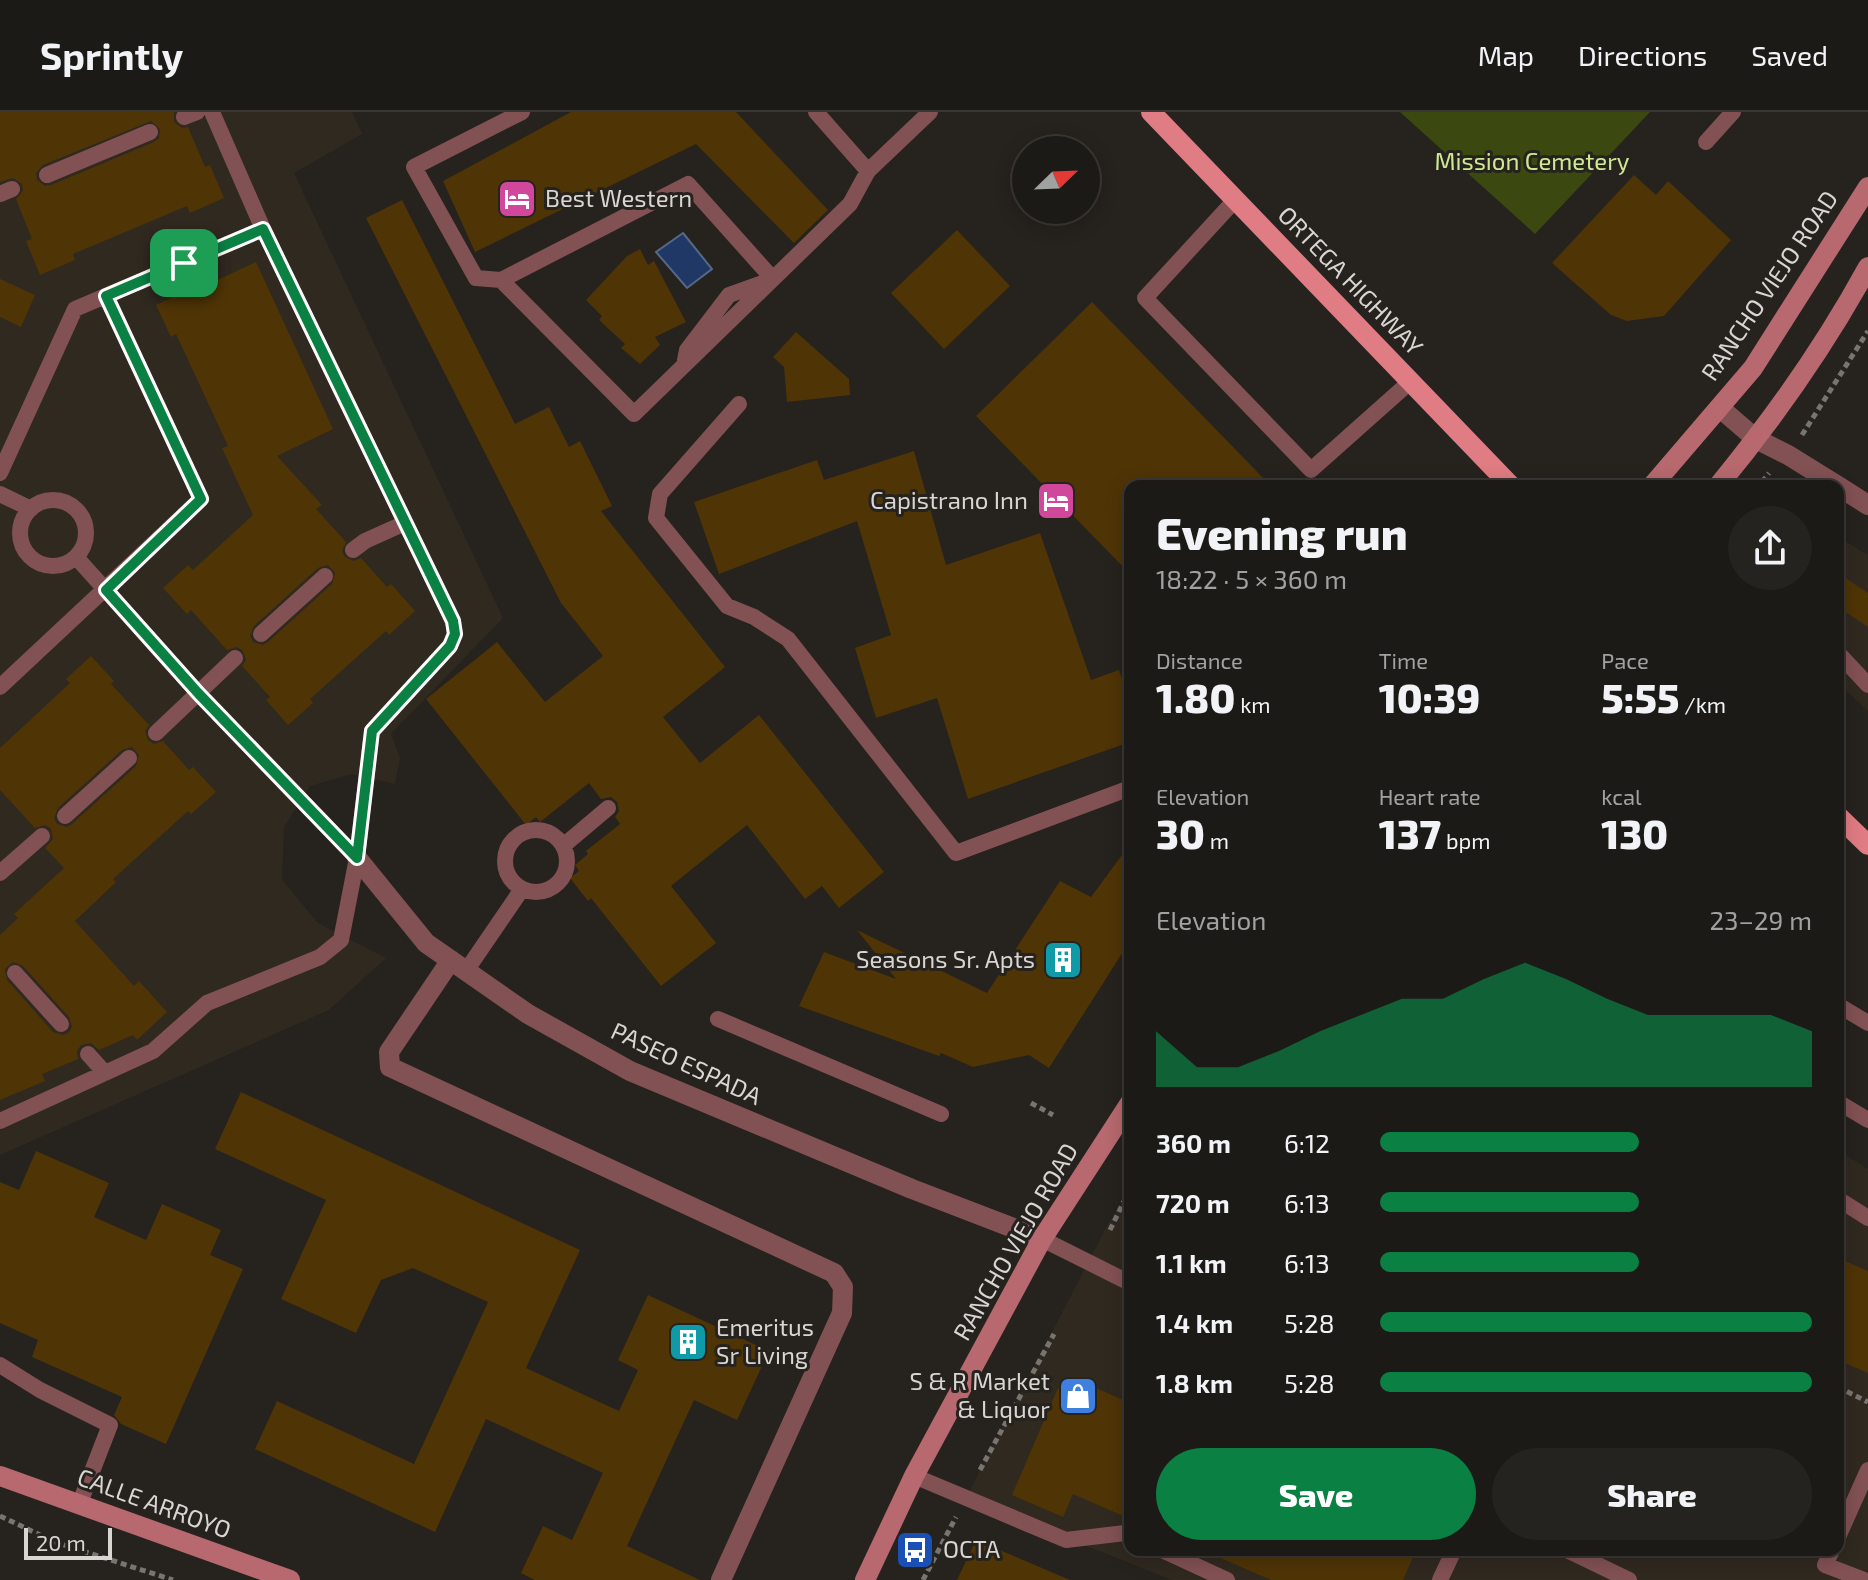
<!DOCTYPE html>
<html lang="en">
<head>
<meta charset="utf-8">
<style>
	:root { --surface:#1c1a16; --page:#25231f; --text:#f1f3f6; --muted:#a0a1a1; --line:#3a3835; --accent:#0b8043 }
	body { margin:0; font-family:"Exo 2",sans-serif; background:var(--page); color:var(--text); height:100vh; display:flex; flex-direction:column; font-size:30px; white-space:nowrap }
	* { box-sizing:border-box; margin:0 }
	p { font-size:26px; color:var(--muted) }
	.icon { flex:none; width:44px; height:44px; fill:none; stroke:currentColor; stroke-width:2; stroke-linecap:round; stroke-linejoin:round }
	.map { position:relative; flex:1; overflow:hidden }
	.panel { position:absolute; left:1124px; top:368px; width:720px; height:1076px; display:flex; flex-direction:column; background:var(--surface); border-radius:16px; box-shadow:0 4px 20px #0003,0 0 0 2px var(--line) }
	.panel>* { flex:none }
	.needle { width:52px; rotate:67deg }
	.tools { position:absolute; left:1012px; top:24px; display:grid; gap:16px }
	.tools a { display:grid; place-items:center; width:88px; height:88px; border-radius:50%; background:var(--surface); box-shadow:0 4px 20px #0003,0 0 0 2px var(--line); font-size:40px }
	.scale { position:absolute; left:24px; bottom:20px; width:88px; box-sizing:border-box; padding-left:8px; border:4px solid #d8d5d3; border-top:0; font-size:22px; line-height:28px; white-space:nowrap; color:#d8d5d3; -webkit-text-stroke:6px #26221e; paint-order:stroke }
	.pin { position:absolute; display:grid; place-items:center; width:68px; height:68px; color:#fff; margin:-34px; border-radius:16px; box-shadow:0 4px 12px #0006 }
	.round { display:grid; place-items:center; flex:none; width:84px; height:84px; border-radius:42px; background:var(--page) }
	.overview { display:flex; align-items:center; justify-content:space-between; height:136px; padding:0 32px }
	h1 { font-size:44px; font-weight:800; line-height:60px }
	.metrics { display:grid; grid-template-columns:repeat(3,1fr); gap:12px; height:136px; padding:8px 32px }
	.metrics div { display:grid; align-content:center }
	.metrics b { font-size:40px; font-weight:800 }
	.metrics small { font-size:22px; font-weight:400 }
	.metrics p { font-size:22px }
	.chart { height:224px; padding:16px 32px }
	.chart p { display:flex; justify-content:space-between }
	.chart svg { width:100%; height:144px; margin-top:8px; fill:var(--accent); opacity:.7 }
	.button { display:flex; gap:16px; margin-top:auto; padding:16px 32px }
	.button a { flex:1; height:92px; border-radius:48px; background:var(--accent); color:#fff; font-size:32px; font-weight:800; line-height:92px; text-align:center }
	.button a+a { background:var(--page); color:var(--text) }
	ul { padding:0 32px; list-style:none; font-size:26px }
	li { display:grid; grid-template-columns:128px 96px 1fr; align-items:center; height:60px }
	li i { height:20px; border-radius:10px; background:var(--accent) }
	header { display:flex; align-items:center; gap:48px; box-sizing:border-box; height:112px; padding:0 40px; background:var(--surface); border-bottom:2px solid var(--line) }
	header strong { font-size:38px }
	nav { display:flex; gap:44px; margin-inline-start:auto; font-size:28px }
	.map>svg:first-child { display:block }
	.built { fill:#302920 }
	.green { fill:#3b4910 }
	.water { fill:#203866; stroke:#576787; stroke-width:2 }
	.building { fill:#4f3406; fill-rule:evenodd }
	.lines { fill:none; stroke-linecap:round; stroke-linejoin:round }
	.path { stroke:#787471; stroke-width:5; stroke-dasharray:6 4; stroke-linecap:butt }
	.lane { stroke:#825154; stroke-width:16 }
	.street { stroke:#825154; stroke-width:20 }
	.secondary { stroke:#b7696f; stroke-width:20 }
	.primary { stroke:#e07c83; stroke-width:20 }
	.route-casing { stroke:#fff; stroke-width:16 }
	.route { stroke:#0b8043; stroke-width:10 }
	.labels { text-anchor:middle; stroke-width:6; stroke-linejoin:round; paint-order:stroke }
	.park-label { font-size:24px; fill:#cfe992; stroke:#26221e }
	.poi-label { font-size:24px; fill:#d8d5d3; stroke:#26221e; text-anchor:start }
	.street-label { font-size:24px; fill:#d8d5d3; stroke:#26221e }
</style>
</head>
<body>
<header>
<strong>Sprintly</strong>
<nav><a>Map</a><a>Directions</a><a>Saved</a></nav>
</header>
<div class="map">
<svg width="1868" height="1468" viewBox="0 0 1868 1468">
	<rect width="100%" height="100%" fill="#26221e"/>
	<path class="built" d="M0,0H352L362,22L294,61L503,506L391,622L400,646L395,672L352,662L310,674L284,715L282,768L318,811L386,846L329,898L0,1043Z
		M1838,425L1868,443V599L1838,571Z
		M1838,1038L1868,1057V1468H1172L966,1386L1108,1112L1130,1079V1438H1838Z"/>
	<path class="green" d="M1400,0H1650L1535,122Z"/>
	<path class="water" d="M683,121L712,157L687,176L656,140Z"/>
	<path class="building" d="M0,0H174V10L182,16L188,15L205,55L210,53L224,86L190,101L187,94L73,142L75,148L40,163L26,129L32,127L16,87L23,79L22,72L13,66L0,70ZM151,9L160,17L159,26L154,30L51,73L45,74L37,68L36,61L43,53Z
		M571,0H736L828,98L794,131L696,32L475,140L443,69Z
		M1634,63L1656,83L1668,69L1731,128L1664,204L1627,209L1611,203L1552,151Z
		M402,88L515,312L549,295L569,335L580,329L612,394L601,399L725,555L663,605L700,651L759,603L884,760L839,796L822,774L805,787L747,713L671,774L716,831L661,874L591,786L588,789L570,766L579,759L575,753L588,742L586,739L620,712L615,705L619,699L617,690L611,685L601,687L589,671L540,710L536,705L526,713L426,587L497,530L545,590L603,544L561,491L366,106Z
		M957,118L1010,174L944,237L891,181Z
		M640,137L648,153L654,149L686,210L655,225L660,233L640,252L621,236L625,232L599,208L602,204L586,188L627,144Z
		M256,150L333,317L277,344L322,393L316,397L346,430L342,439L345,445L354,449L361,446L387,475L391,472L415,499L389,523L386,519L310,587L313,591L288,613L266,588L270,585L242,554L246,548L243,539L237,535L227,538L191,498L187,502L163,476L188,453L193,458L253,403L222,336L228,334L176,222L171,225L156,193L194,175L196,178ZM328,453L335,461L332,472L268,530L263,533L253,530L250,524L254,514L318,456Z
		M0,167L35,183L21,215L0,205Z
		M1092,190L1271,374H1130V462L976,304Z
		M796,220L849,267L850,283L787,290L784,255L773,245Z
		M914,339L946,453L1040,421L1091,568L1119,558L1130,590V630L968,687L937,586L876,606L855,536L891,523L857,409L719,462L694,390L817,348L824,368Z
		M1838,461L1868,481V515L1838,495Z
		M91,544L114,569L111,572L149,613L145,619L148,628L154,632L163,629L189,658L193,655L216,680L191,702L188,699L113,767L116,770L75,809L134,874L139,869L167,900L137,928L133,923L99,938L91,931L81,933L77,939L78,947L42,962L45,969L0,988V823L18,806L14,802L64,756L45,736L53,727L51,717L45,713L35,716L0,678V636L70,571L66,567ZM132,635L139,643L136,654L72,712L67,715L57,712L54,706L58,696L122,638ZM13,850L23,854L69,905L72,915L68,921L63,923L53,920L7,868L5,857Z
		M1130,732V829L1049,956L1029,943L973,955L941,941L939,944L799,894L824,840L896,867L857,818L987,881L1060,769L1091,785Z
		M241,980L580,1138L526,1256L619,1299L638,1258L618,1248L648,1183L769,1239L737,1308L694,1288L627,1434L700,1468H535L521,1461L543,1414L572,1428L603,1361L486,1307L435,1420L255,1337L277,1289L414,1352L488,1190L413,1156L381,1168L356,1221L281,1187L326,1088L215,1037Z
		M36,1039L109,1071L94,1105L146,1128L162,1092L221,1118L210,1143L243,1157L166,1332L121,1312L114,1303L122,1285L32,1245L38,1228L0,1211V1070L19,1078Z
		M1838,1146L1868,1159V1261L1838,1248Z
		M1080,1269L1130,1291V1407L1073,1382L1063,1405L1012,1383L1058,1276Z
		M976,1428L1070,1468H957Z
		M1202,1438H1416L1403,1468H1271Z"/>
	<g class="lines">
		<path class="path" d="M1802,323L1868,219
			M1762,370L1769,361
			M1031,991L1053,1003
			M1110,1118L1130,1077
			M1838,1275L1868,1290
			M980,1358L1054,1222
			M0,1404L55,1430L173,1468
			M923,1468L956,1405"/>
		<path class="lane" d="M816,0L868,59
			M184,5L197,0
			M1706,30L1733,0
			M47,63L150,20
			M0,82L12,77
			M1236,87L1145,186L1311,358L1411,269
			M773,167L688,72L501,168L634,302L850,92L868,59L930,0
			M501,168L476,166L414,55L522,0
			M685,248L687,238L729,183L768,169
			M739,292L660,382L656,406L727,494L754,505L788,527L956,741L1130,676
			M0,361L75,197L263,117
			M0,382L31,397
			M20 421a33 33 0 1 1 66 0a33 33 0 1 1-66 0Z
			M353,438L365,429L405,411
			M76,445L198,581L357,746
			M261,522L325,464
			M1838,541L1868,573
			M0,575L201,387L106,184
			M156,621L235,546
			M65,704L129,646
			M505 749a31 31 0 1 1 62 0a31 31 0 1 1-62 0Z
			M563,734L608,696
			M0,761L42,724
			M466,859L522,777
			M15,861L61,912
			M1838,893L1868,911
			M718,907L941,1002
			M88,942L105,961
			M1838,990L1868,1008
			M0,1009L153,939L207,891L320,845L341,828L357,746L372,619L450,534L455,522L453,509L263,117L212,0
			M1838,1087L1868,1106
			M1042,1127L1130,1171
			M0,1253L40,1278L110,1313L79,1393
			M914,1364L1066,1428L1125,1421L1130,1423
			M1838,1425L1868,1358
			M1162,1438L1227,1468
			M1567,1438L1629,1468
			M1832,1438L1825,1453L1864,1468
			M1440,1468L1454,1438"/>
		<path class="street" d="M1720,296L1756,327L1788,343L1838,374
			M1838,374L1868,393
			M357,746L426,831L528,902L630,959L912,1077L1042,1127
			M451,848L389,940L390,955L834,1161L843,1175L842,1201L721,1468"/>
		<path class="secondary" d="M1652,374L1753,256L1868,75
			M1718,374C1774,306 1826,232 1868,155
			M0,1364L290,1468
			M865,1468L914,1364L1042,1127L1130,991"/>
		<path class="primary" d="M1151,0L1511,374
			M1838,704L1868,733"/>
	</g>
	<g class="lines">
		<defs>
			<path id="route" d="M263,117L453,509L455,522L450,534L372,619L357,746L198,581L106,478L201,387L106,184Z"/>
		</defs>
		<use href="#route" class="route-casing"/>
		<use href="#route" class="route"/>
	</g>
	<defs>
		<symbol id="hotel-square" viewBox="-11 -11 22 22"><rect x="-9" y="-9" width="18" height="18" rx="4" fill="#d1479c" stroke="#26221e"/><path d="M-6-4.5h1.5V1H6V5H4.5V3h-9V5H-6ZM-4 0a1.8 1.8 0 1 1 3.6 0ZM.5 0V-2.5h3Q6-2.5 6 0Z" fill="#fff"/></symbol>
		<symbol id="building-square" viewBox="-11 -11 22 22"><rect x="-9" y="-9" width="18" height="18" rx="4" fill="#0f9aa8" stroke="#26221e"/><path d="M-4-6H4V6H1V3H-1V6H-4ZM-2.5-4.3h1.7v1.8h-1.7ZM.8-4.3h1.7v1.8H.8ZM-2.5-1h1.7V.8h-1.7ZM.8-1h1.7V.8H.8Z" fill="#fff"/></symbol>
		<symbol id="shop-square" viewBox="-11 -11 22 22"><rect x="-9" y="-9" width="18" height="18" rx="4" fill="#3f7fe0" stroke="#26221e"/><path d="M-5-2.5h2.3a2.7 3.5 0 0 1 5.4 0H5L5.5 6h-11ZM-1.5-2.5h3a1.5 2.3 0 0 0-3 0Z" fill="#fff"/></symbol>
		<symbol id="bus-square" viewBox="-11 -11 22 22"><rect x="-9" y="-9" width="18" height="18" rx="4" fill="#1a4fb4" stroke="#26221e"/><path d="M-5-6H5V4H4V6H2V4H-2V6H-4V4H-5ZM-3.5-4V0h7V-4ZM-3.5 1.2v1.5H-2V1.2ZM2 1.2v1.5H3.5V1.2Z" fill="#fff"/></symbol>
	</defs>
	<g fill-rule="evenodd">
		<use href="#hotel-square" x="495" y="65" width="44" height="44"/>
		<use href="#hotel-square" x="1034" y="367" width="44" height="44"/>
		<use href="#building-square" x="1041" y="826" width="44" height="44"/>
		<use href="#building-square" x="666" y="1208" width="44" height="44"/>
		<use href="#shop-square" x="1056" y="1262" width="44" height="44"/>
		<use href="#bus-square" x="893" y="1416" width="44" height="44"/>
	</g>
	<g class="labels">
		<g class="park-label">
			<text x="1532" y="58">Mission Cemetery</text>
		</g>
		<g class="poi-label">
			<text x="545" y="95">Best Western</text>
			<text x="1028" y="397" text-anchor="end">Capistrano Inn</text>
			<text x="1035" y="856" text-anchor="end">Seasons Sr. Apts</text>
			<text x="716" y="1224">Emeritus<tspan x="716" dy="28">Sr Living</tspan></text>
			<text x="1050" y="1278" text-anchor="end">S &amp; R Market<tspan x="1050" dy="28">&amp; Liquor</tspan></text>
			<text x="943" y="1446">OCTA</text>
		</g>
		<g class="street-label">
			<text transform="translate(1350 169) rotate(46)" y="8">ORTEGA HIGHWAY</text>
			<text transform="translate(1770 174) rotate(-56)" y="8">RANCHO VIEJO ROAD</text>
			<text transform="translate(686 952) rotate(25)" y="8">PASEO ESPADA</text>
			<text transform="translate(1016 1130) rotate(-60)" y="8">RANCHO VIEJO ROAD</text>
			<text transform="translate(154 1392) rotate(20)" y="8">CALLE ARROYO</text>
		</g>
	</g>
</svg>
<div class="tools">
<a><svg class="needle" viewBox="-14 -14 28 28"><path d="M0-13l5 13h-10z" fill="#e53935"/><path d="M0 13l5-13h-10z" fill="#a0a1a1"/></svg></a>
</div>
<div class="scale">20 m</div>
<div class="pin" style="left:184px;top:151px;background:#1e9e55"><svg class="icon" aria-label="arrive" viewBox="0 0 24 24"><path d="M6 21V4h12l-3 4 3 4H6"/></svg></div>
<section class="panel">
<div class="overview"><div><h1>Evening run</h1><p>18:22 · 5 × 360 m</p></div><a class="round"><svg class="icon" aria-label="share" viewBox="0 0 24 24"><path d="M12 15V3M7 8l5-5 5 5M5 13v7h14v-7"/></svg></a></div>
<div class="metrics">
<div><p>Distance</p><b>1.80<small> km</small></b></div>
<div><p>Time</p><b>10:39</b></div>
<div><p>Pace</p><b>5:55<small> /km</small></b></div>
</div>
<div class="metrics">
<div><p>Elevation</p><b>30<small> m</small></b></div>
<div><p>Heart rate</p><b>137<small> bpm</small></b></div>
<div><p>kcal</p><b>130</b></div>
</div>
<div class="chart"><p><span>Elevation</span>23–29 m</p>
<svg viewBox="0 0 160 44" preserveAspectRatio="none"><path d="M0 44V27L10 38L20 38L30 33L40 27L50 22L60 17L70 17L80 11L90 6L100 11L110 17L120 22L130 22L140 22L150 22L160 27V44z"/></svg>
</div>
<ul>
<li><b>360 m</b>6:12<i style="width:60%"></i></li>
<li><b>720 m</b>6:13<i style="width:60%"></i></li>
<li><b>1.1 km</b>6:13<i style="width:60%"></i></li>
<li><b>1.4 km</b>5:28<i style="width:100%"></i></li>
<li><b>1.8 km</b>5:28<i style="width:100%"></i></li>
</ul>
<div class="button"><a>Save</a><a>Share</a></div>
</section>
</div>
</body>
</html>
